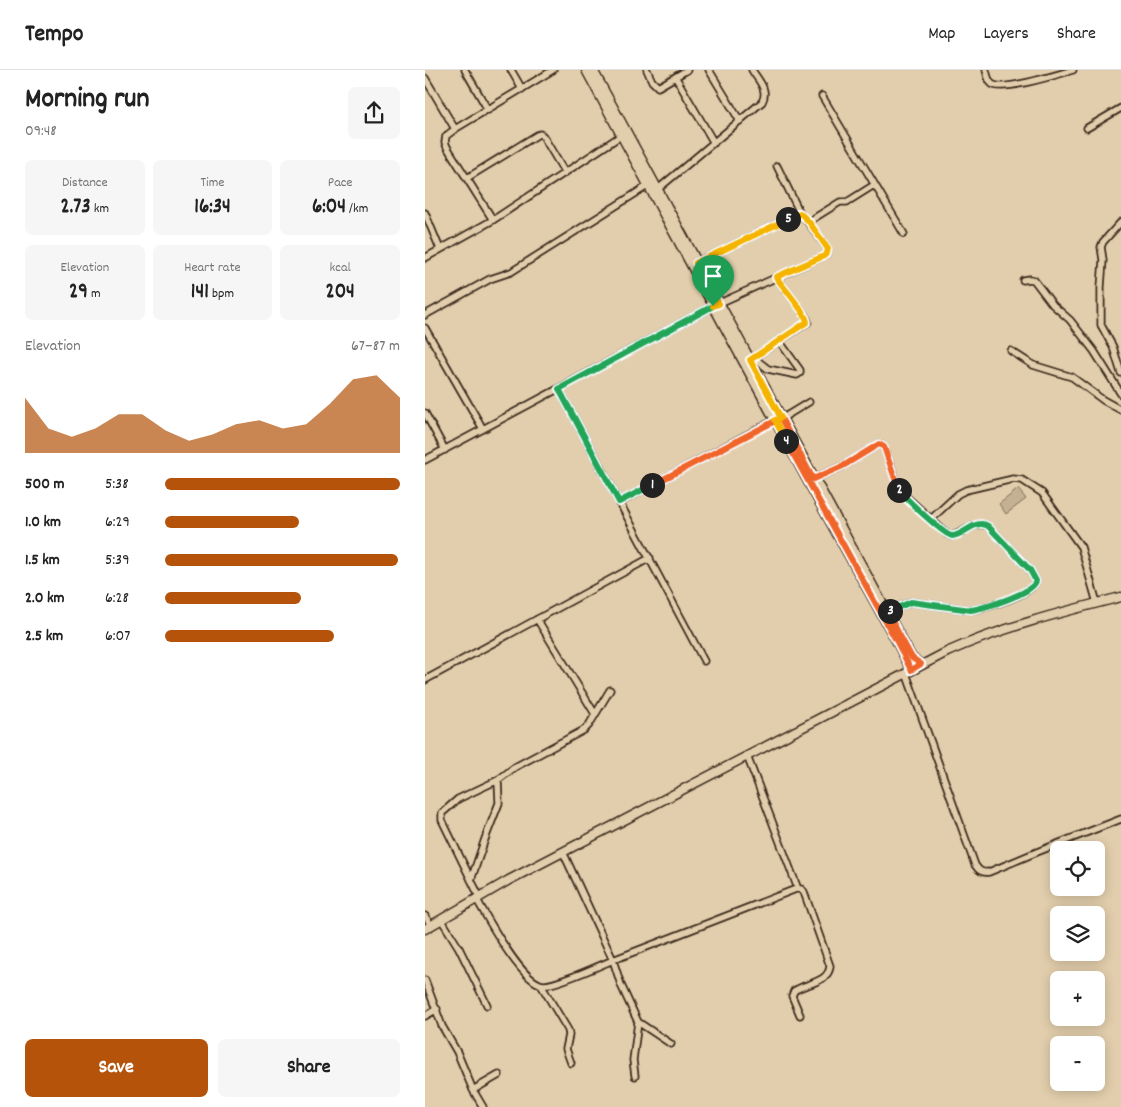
<!DOCTYPE html>
<html lang="en">
<head>
<meta charset="utf-8">
<style>
	:root { --surface:#fff; --page:#f6f6f6; --text:#222; --muted:#767676; --line:#e0e0e0; --accent:#b45309 }
	body { margin:0; font-family:Dekko,sans-serif; background:var(--page); color:var(--text); height:100vh; display:flex; flex-direction:column; font-size:19px; white-space:nowrap }
	* { box-sizing:border-box; margin:0 }
	p { font-size:16px; color:var(--muted) }
	.icon { flex:none; width:28px; height:28px; fill:none; stroke:currentColor; stroke-width:2; stroke-linecap:round; stroke-linejoin:round }
	.map { position:relative; flex:1; overflow:hidden }
	.sheet { display:flex; flex-direction:column; background:var(--surface); width:425px }
	.sheet>* { flex:none }
	.buttons { position:absolute; left:625px; top:771px; display:grid; gap:10px }
	.buttons a { display:grid; place-items:center; width:55px; height:55px; border-radius:8px; background:var(--surface); box-shadow:0 2px 12px #0003; font-size:25px }
	.pin { position:absolute; display:grid; place-items:center; width:42px; height:42px; color:#fff; margin:-51px -21px; border-radius:50% 50% 50% 0; rotate:-45deg; box-shadow:0 0 5px #0007 }
	.pin .icon { rotate:45deg }
	.km { position:absolute; width:25px; height:25px; margin:-12px; border-radius:50%; background:#222; color:#fff; font-size:14px; line-height:25px; text-align:center }
	.round { display:grid; place-items:center; flex:none; width:52px; height:52px; border-radius:8px; background:var(--page) }
	.overview { display:flex; align-items:center; justify-content:space-between; height:85px; padding:0 25px }
	h1 { font-size:28px; font-weight:700; line-height:38px }
	.stats { display:grid; grid-template-columns:repeat(3,1fr); gap:8px; height:85px; padding:5px 25px }
	.stats div { display:grid; align-content:center; border-radius:8px; background:var(--page); text-align:center }
	.stats b { font-size:21px; font-weight:700 }
	.stats small { font-size:14px; font-weight:400 }
	.stats p { font-size:14px }
	.chart { height:140px; padding:10px 25px }
	.chart p { display:flex; justify-content:space-between }
	.chart svg { width:100%; height:90px; margin-top:5px; fill:var(--accent); opacity:.7 }
	.action { display:flex; gap:10px; margin-top:auto; padding:10px 25px }
	.action a { flex:1; height:58px; border-radius:8px; background:var(--accent); color:#fff; font-size:20px; font-weight:700; line-height:58px; text-align:center }
	.action a+a { background:var(--page); color:var(--text) }
	ul { padding:0 25px; list-style:none; font-size:16px }
	li { display:grid; grid-template-columns:80px 60px 1fr; align-items:center; height:38px }
	li i { height:12px; border-radius:6px; background:var(--accent) }
	header { display:flex; align-items:center; gap:30px; box-sizing:border-box; height:70px; padding:0 25px; background:var(--surface); border-bottom:1px solid var(--line) }
	header strong { font-size:24px }
	nav { display:flex; gap:28px; margin-inline-start:auto; font-size:18px }
	main { display:flex; flex:1; min-height:0 }
	.map>svg:first-child { display:block }
	.green { fill:#c4b092; stroke:#806d58 }
	.lines { fill:none; stroke-linecap:round; stroke-linejoin:round }
	.street-casing { stroke:#3b2a1e; stroke-width:9 }
	.secondary-casing { stroke:#3b2a1e; stroke-width:11 }
	.street { stroke:#e2ceac; stroke-width:5.5 }
	.secondary { stroke:#e2ceac; stroke-width:8 }
	.split-1-casing { stroke:#fff; stroke-width:10 }
	.split-2-casing { stroke:#fff; stroke-width:10 }
	.split-3-casing { stroke:#fff; stroke-width:10 }
	.split-4-casing { stroke:#fff; stroke-width:10 }
	.split-5-casing { stroke:#fff; stroke-width:10 }
	.split-6-casing { stroke:#fff; stroke-width:10 }
	.split-1 { stroke:#22a559; stroke-width:6 }
	.split-2 { stroke:#f0652b; stroke-width:6 }
	.split-3 { stroke:#22a559; stroke-width:6 }
	.split-4 { stroke:#f0652b; stroke-width:6 }
	.split-5 { stroke:#f5b400; stroke-width:6 }
	.split-6 { stroke:#f5b400; stroke-width:6 }
</style>
</head>
<body>
<header>
<strong>Tempo</strong>
<nav><a>Map</a><a>Layers</a><a>Share</a></nav>
</header>
<main>
<section class="sheet">
<div class="overview"><div><h1>Morning run</h1><p>09:48</p></div><a class="round"><svg class="icon" aria-label="share" viewBox="0 0 24 24"><path d="M12 15V3M7 8l5-5 5 5M5 13v7h14v-7"/></svg></a></div>
<div class="stats">
<div><p>Distance</p><b>2.73<small> km</small></b></div>
<div><p>Time</p><b>16:34</b></div>
<div><p>Pace</p><b>6:04<small> /km</small></b></div>
</div>
<div class="stats">
<div><p>Elevation</p><b>29<small> m</small></b></div>
<div><p>Heart rate</p><b>141<small> bpm</small></b></div>
<div><p>kcal</p><b>204</b></div>
</div>
<div class="chart"><p><span>Elevation</span>67–87 m</p>
<svg viewBox="0 0 160 44" preserveAspectRatio="none"><path d="M0 44V17L10 32L20 36L30 32L40 25L50 25L60 33L70 38L80 35L90 30L100 28L110 32L120 30L130 20L140 8L150 6L160 17V44z"/></svg>
</div>
<ul>
<li><b>500 m</b>5:38<i style="width:100%"></i></li>
<li><b>1.0 km</b>6:29<i style="width:57%"></i></li>
<li><b>1.5 km</b>5:39<i style="width:99%"></i></li>
<li><b>2.0 km</b>6:28<i style="width:58%"></i></li>
<li><b>2.5 km</b>6:07<i style="width:72%"></i></li>
</ul>
<div class="action"><a>Save</a><a>Share</a></div>
</section>
<div class="map">
<svg width="696" height="1037" viewBox="0 0 696 1037">
	<rect width="100%" height="100%" fill="#e2ceac"/>
	<filter id="ink" filterUnits="userSpaceOnUse"><feTurbulence type="fractalNoise" baseFrequency=".02" numOctaves="2"/><feDisplacementMap in="SourceGraphic" scale="10" xChannelSelector="R" yChannelSelector="G"/><feConvolveMatrix kernelMatrix="1 2 1 2 8 2 1 2 1" color-interpolation-filters="sRGB"/></filter>
	<g filter="url(#ink)">
		<path class="green" d="M593,419L601,429L581,444L574,434Z"/>
		<g class="lines">
			<defs>
				<path id="street" d="M40,0L63,40
					M86,0L97,19
					M222,0L227,11L233,17L262,0
					M284,0L315,51
					M561,0C562,4 563,11 567,14C577,22 634,4 648,0
					M0,8L30,59L21,66L20,72L22,77L68,150
					M251,8L289,73
					M397,26L479,164
					M662,58L696,38
					M30,59L128,0
					M42,108L112,65L115,64L118,66L140,103
					M233,119L337,32C344,20 333,10 327,0
					M0,143L15,179
					M375,143L383,152L415,132H422L449,115
					M696,152L678,172L676,177L678,190L676,217V255L688,277L696,303
					M0,188L68,150L197,65
					M271,193L375,143L352,96
					M598,210L605,209L609,210L628,235L645,250L669,281L696,324
					M0,245L65,209L86,202L224,115
					M0,258L58,359
					M586,281L608,295L647,307L678,330L696,340
					M329,288L343,299L372,305L375,303V300L355,272
					M325,290L383,252C382,244 357,216 351,207
					M134,319L279,591
					M0,343L20,380
					M0,390L288,236L399,186L402,183L403,179L383,152
					M388,409L418,396L454,374L459,377L475,421L522,464L526,466C538,464 550,450 563,456L605,500L611,511C607,525 560,538 546,540L486,532L462,542
					M195,432L350,350L361,346L384,332
					M505,450L533,424L541,420L588,409L597,410L617,423L656,477L672,533
					M112,549L170,644
					M481,603L550,795C554,801 557,803 564,802L612,782L696,749
					M0,610L225,488
					M322,686L373,819
					M138,782L188,890L371,819H376L379,822L405,896C404,913 380,913 369,921L367,926L375,945
					M46,810L60,769L74,733L73,710
					M54,826L17,750V743L33,729L73,710L90,697L159,660L164,655L185,620
					M51,828C62,847 97,914 119,915C132,915 174,896 188,890L196,915L213,952L246,974
					M0,846L6,855
					M16,849L34,878L62,935
					M0,910L17,956L32,982L48,1020L74,1005
					M116,915L143,960L144,965L141,979L146,993
					M0,946L12,939
					M210,1006L208,990L213,952
					M48,1020L58,1037"/>
				<path id="secondary" d="M161,0L387,419L472,572L486,600
					M168,0C274,197 380,393 487,588L496,594
					M0,859L84,810L522,582C578,557 637,542 696,527"/>
			</defs>
			<use href="#street" class="street-casing"/>
			<use href="#secondary" class="secondary-casing"/>
			<use href="#street" class="street"/>
			<use href="#secondary" class="secondary"/>
		</g>
	</g>
	<g class="lines" filter="url(#ink)">
		<defs>
			<path id="split-1" d="M227,415L194,432L134,319L288,236"/>
			<path id="split-2" d="M227,415L356,348L388,409L418,396L454,374L459,377L474,420"/>
			<path id="split-3" d="M465,541L486,532L546,540C559,538 607,524 611,511L605,500L563,456C550,448 539,466 527,466C519,465 480,428 474,420"/>
			<path id="split-4" d="M361,371L472,572L486,600L496,594L487,588L462,542L465,541"/>
			<path id="split-5" d="M361,371L350,350L356,348L325,290L382,252C382,244 357,216 351,207L399,186L402,183L403,179L384,152L375,143L363,149"/>
			<path id="split-6" d="M288,236L294,234L271,193L363,149"/>
		</defs>
		<use href="#split-1" class="split-1-casing"/>
		<use href="#split-2" class="split-2-casing"/>
		<use href="#split-3" class="split-3-casing"/>
		<use href="#split-4" class="split-4-casing"/>
		<use href="#split-5" class="split-5-casing"/>
		<use href="#split-6" class="split-6-casing"/>
		<use href="#split-1" class="split-1"/>
		<use href="#split-2" class="split-2"/>
		<use href="#split-3" class="split-3"/>
		<use href="#split-4" class="split-4"/>
		<use href="#split-5" class="split-5"/>
		<use href="#split-6" class="split-6"/>
	</g>
</svg>
<div class="buttons">
<a><svg class="icon" aria-label="locate" viewBox="0 0 24 24"><circle cx="12" cy="12" r="6"/><path d="M12 2v4M12 18v4M2 12h4M18 12h4"/></svg></a>
<a><svg class="icon" aria-label="layers" viewBox="0 0 24 24"><path d="M12 4l9 5-9 5-9-5zM3 14l9 5 9-5"/></svg></a>
<a>+</a>
<a>−</a>
</div>
<div class="pin" style="left:288px;top:236px;background:#1e9e55"><svg class="icon" aria-label="arrive" viewBox="0 0 24 24"><path d="M6 21V4h12l-3 4 3 4H6"/></svg></div>
<b class="km" style="left:227px;top:415px">1</b>
<b class="km" style="left:474px;top:420px">2</b>
<b class="km" style="left:465px;top:541px">3</b>
<b class="km" style="left:361px;top:371px">4</b>
<b class="km" style="left:363px;top:149px">5</b>
</div>
</main>
</body>
</html>
